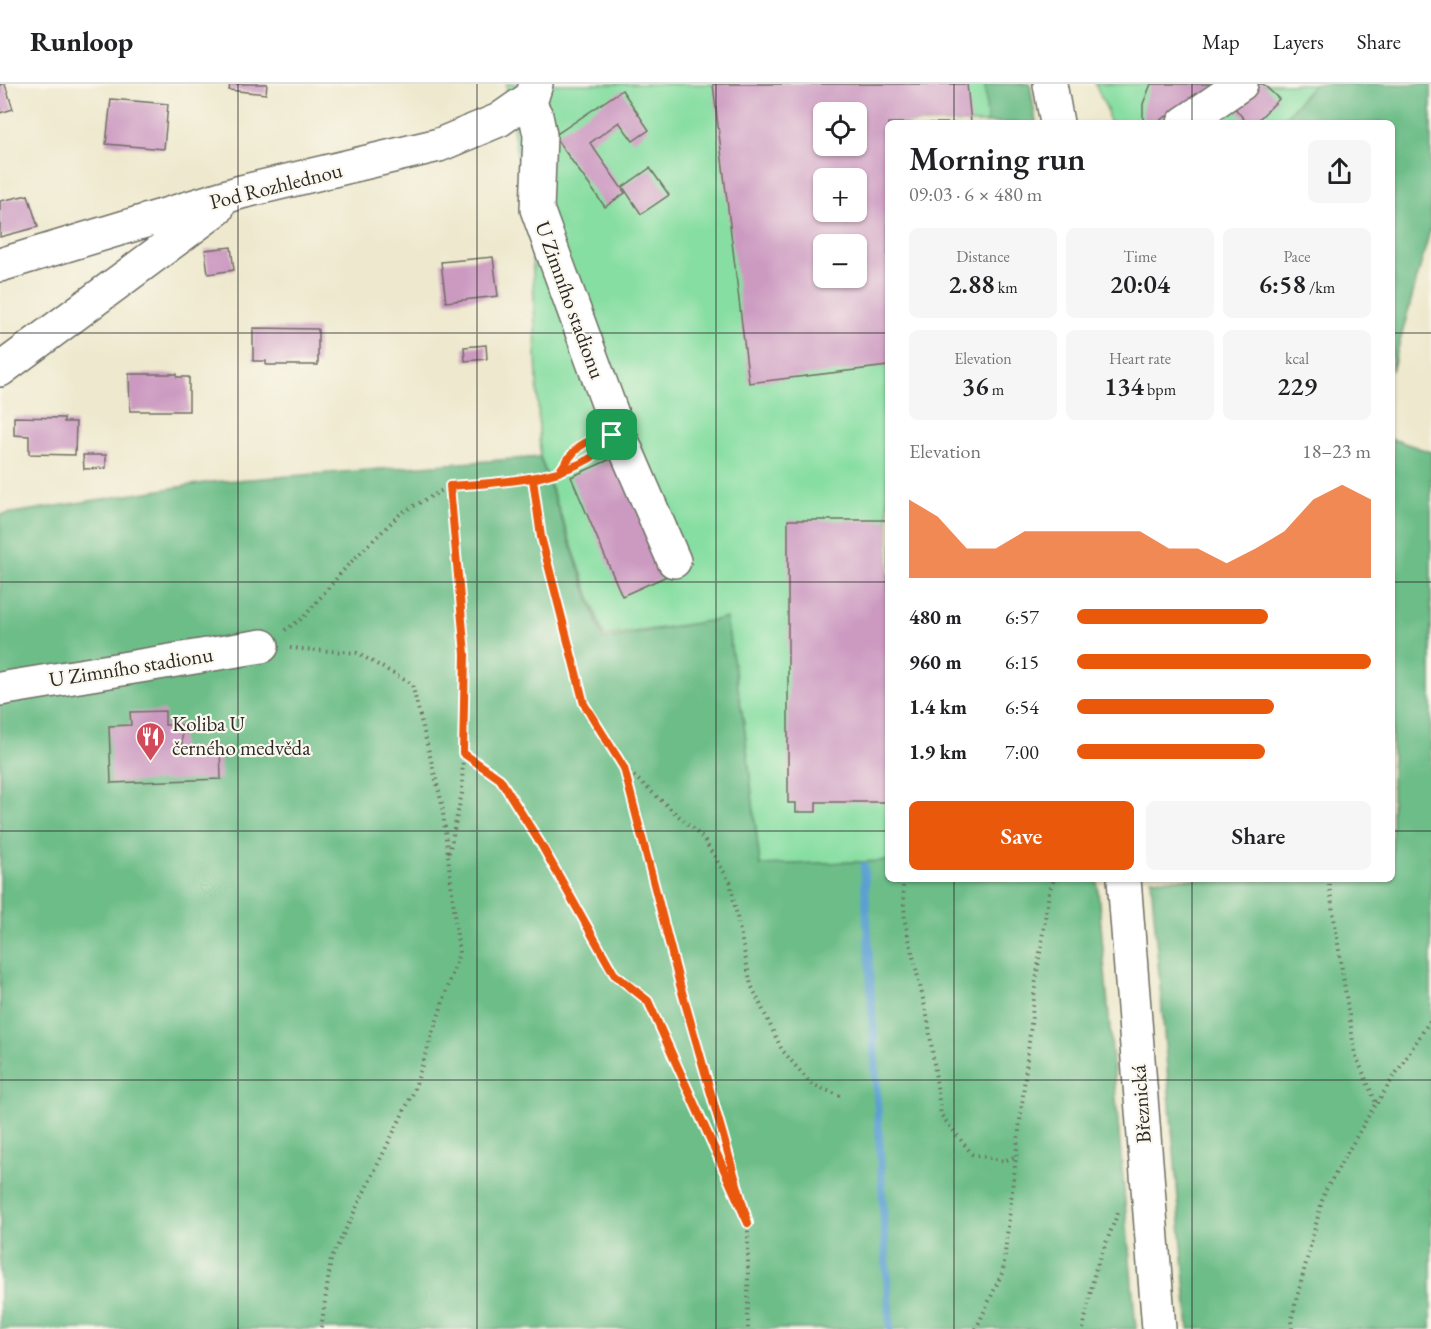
<!DOCTYPE html>
<html lang="en">
<head>
<meta charset="utf-8">
<style>
	:root { --surface:#fff; --page:#f6f6f6; --text:#202124; --muted:#757577; --line:#e0e0e0; --accent:#ea580c }
	body { margin:0; font-family:"EB Garamond",serif; background:var(--page); color:var(--text); height:100vh; display:flex; flex-direction:column; font-size:22px; white-space:nowrap }
	* { box-sizing:border-box; margin:0 }
	p { font-size:20px; color:var(--muted) }
	.icon { flex:none; width:33px; height:33px; fill:none; stroke:currentColor; stroke-width:2; stroke-linecap:round; stroke-linejoin:round }
	.map { position:relative; flex:1; overflow:hidden }
	.side { position:absolute; left:885px; top:36px; width:510px; height:762px; display:flex; flex-direction:column; background:var(--surface); border-radius:9px; box-shadow:0 2px 4px #0004 }
	.side>* { flex:none }
	.fabs { position:absolute; left:813px; top:18px; display:grid; gap:12px }
	.fabs a { display:grid; place-items:center; width:54px; height:54px; border-radius:9px; background:var(--surface); box-shadow:0 2px 4px #0004; font-size:30px }
	.pin { position:absolute; display:grid; place-items:center; width:51px; height:51px; color:#fff; margin:-26px; border-radius:12px; box-shadow:0 3px 9px #0006 }
	.round { display:grid; place-items:center; flex:none; width:63px; height:63px; border-radius:9px; background:var(--page) }
	.headline { display:flex; align-items:center; justify-content:space-between; height:102px; padding:0 24px }
	h1 { font-size:33px; font-weight:600; line-height:45px }
	.metrics { display:grid; grid-template-columns:repeat(3,1fr); gap:9px; height:102px; padding:6px 24px }
	.metrics div { display:grid; align-content:center; border-radius:9px; background:var(--page); text-align:center }
	.metrics b { font-size:26px; font-weight:600 }
	.metrics small { font-size:16px; font-weight:400 }
	.metrics p { font-size:16px }
	.chart { height:168px; padding:12px 24px }
	.chart p { display:flex; justify-content:space-between }
	.chart svg { width:100%; height:108px; margin-top:6px; fill:var(--accent); opacity:.7 }
	.cta { display:flex; gap:12px; margin-top:auto; padding:12px 24px }
	.cta a { flex:1; height:69px; border-radius:9px; background:var(--accent); color:#fff; font-size:24px; font-weight:600; line-height:69px; text-align:center }
	.cta a+a { background:var(--page); color:var(--text) }
	ul { padding:0 24px; list-style:none; font-size:20px }
	li { display:grid; grid-template-columns:96px 72px 1fr; align-items:center; height:45px }
	li i { height:15px; border-radius:8px; background:var(--accent) }
	header { display:flex; align-items:center; gap:36px; box-sizing:border-box; height:84px; padding:0 30px; background:var(--surface); border-bottom:2px solid var(--line) }
	header strong { font-size:28px }
	nav { display:flex; gap:33px; margin-inline-start:auto; font-size:21px }
	.map>svg:first-child { display:block }
	.green { fill:#87dea2; stroke:#598466; stroke-width:1.5; fill-rule:evenodd }
	.forest { fill:#6dbd88; stroke:#4c745a; stroke-width:1.5 }
	.lines { fill:none; stroke-linecap:round; stroke-linejoin:round }
	.stream { stroke:#5ca0d1; stroke-width:8 }
	.building { fill:#cc9ac1; fill-rule:evenodd }
	.minor-casing { stroke:#6f6e64; stroke-width:36 }
	.major-casing { stroke:#6f6e64; stroke-width:36 }
	.path { stroke:#6f6e64; stroke-width:4; stroke-dasharray:1.5 4.5; stroke-linecap:butt }
	.minor { stroke:#fff; stroke-width:33 }
	.major { stroke:#fff; stroke-width:33 }
	.route-casing { stroke:#fff; stroke-width:12 }
	.route { stroke:#ea580c; stroke-width:8 }
	.grid { fill:none; stroke:#2b2b2b; stroke-width:1.5; stroke-opacity:0.55 }
	.labels { text-anchor:middle; stroke-width:4.5; stroke-linejoin:round; paint-order:stroke }
	.street-label { font-size:21px; fill:#2b2b2b; stroke:#fbf7ec }
	.poi-label { font-size:21px; fill:#2b2b2b; stroke:#fbf7ec; text-anchor:start }
</style>
</head>
<body>
<header>
<strong>Runloop</strong>
<nav><a>Map</a><a>Layers</a><a>Share</a></nav>
</header>
<div class="map">
<svg width="1431" height="1245" viewBox="0 0 1431 1245">
	<rect width="100%" height="100%" fill="#fbf7ec"/>
	<filter id="ink" filterUnits="userSpaceOnUse"><feTurbulence type="fractalNoise" baseFrequency=".0167" numOctaves="2"/><feDisplacementMap in="SourceGraphic" scale="12" xChannelSelector="R" yChannelSelector="G"/><feConvolveMatrix kernelMatrix="1 2 1 2 8 2 1 2 1" color-interpolation-filters="sRGB"/></filter>
	<filter id="wash" filterUnits="userSpaceOnUse"><feTurbulence type="fractalNoise" baseFrequency=".008" numOctaves="4" result="noise"/><feDisplacementMap in="SourceGraphic" scale="24" xChannelSelector="R" yChannelSelector="G"/><feGaussianBlur stdDeviation="1.35" result="paint"/><feColorMatrix in="noise" values="0 0 0 0 0 0 0 0 0 0 0 0 0 0 0 0 0 1.4 0 .05"/><feComposite in="paint" operator="in"/></filter>
	<g filter="url(#wash)">
		<rect width="100%" height="100%" fill="#eee9ce"/>
		<path class="green" d="M506,0H1030L1036,39H888V777L760,781L744,640L726,535L604,552L540,372L532,166ZM824,28H856V62H824ZM824,94H856V128H824ZM824,160H856V194H824Z
			M1095,0H1314L1280,39H1109L1107,26Z"/>
		<path class="forest" d="M985,0H1030L1036,39H987Z
			M1314,0H1431V143L1392,287V39H1280Z
			M1392,355L1431,368V1245H1189L1151,795H1392Z
			M540,373L603,555L726,534L744,640L760,781L888,777V795H1097L1136,1245H0V431L211,398Z"/>
		<g class="lines">
			<path class="stream" d="M864,782L890,1245"/>
		</g>
		<g id="blocks">
			<path class="building" d="M0,0H5L13,25L0,29Z
				M230,0H267L266,10L229,6Z
				M713,0H967L971,39H888V282L749,299ZM824,28H856V62H824ZM824,94H856V128H824ZM824,160H856V194H824Z
				M1151,0H1218L1192,19L1154,39H1143V20Z
				M1258,0H1263L1279,15L1255,39H1247L1234,23Z
				M622,6L649,46L633,57L619,38L590,59L625,109L605,123L554,52Z
				M111,15L168,20L164,65L106,60Z
				M650,84L669,111L641,130L623,103Z
				M28,111L38,143L0,153V117Z
				M231,163L234,186L208,190L205,166Z
				M493,173L498,212L446,218L441,178Z
				M253,244L318,245V281H266V277H253Z
				M486,261L487,275L465,277L464,263Z
				M129,290H177V293H189V327H130Z
				M14,333L64,334V338H76L75,371L29,370V352L14,351Z
				M83,371H106V384L84,385Z
				M613,374L667,492L622,512L571,393Z
				M788,436H888V718H816V728H796V719H788Z
				M165,627V641H182V664L220,663L221,695L111,699L109,642L131,641L130,628Z"/>
		</g>
	</g>
	<g filter="url(#ink)">
		<use href="#blocks" fill-opacity="0" stroke="#6f6e64" stroke-width="1.5"/>
		<g class="lines">
			<defs>
				<path id="minor" d="M528,17L536,32L540,51L537,125L620,352L674,477
					M1184,39L1241,0
					M0,181L241,108L439,61L499,36L532,13L536,0
					M0,286L217,125
					M0,605L262,562"/>
				<path id="major" d="M1050,0L1057,39
					M1124,795L1159,1245"/>
			</defs>
			<use href="#minor" class="minor-casing"/>
			<use href="#major" class="major-casing"/>
			<path class="path" d="M561,386L576,364L590,355
				M533,395L541,453L584,620L624,684L679,901L748,1139V1245
				M285,546L303,534L347,482L401,429L450,402L533,395L559,388L596,369
				M290,564L357,569L412,600L442,720L459,869L413,1009L331,1175L321,1245
				M463,669L500,695L542,762L614,890L648,917L743,1127
				M625,684L703,754L730,798L751,901L782,966L811,1000L843,1013
				M449,769L462,709L465,570L450,402
				M903,802L905,838L928,936L941,1031L972,1070L1004,1077L1016,1072
				M1377,1019L1431,935
				M976,1245L1003,1187L1036,896L1049,808L1054,795
				M1083,1245L1095,1187L1119,1126
				M1292,1245L1291,1237L1324,1109L1376,1019L1355,970L1328,795"/>
			<use href="#minor" class="minor"/>
			<use href="#major" class="major"/>
		</g>
	</g>
	<g class="lines" filter="url(#ink)">
		<defs>
			<path id="route" d="M612,351C592,396 493,399 450,402L465,570L463,669L500,695L542,762L614,890L648,917L748,1139L680,901L624,684L584,620L541,453L533,395L559,388C576,363 581,356 612,351"/>
		</defs>
		<use href="#route" class="route-casing"/>
		<use href="#route" class="route"/>
	</g>
	<path class="grid" d="M238,0V1245M477,0V1245M716,0V1245M954,0V39M1192,0V39M0,249H888M1392,249H1431M0,498H888M1392,498H1431M0,747H888M1392,747H1431M954,795V1245M1192,795V1245M0,996H1431"/>
	<defs>
		<symbol id="restaurant-pin" viewBox="-11 -11 22 30"><path d="M0 17L-7.5 6A9.5 9.5 0 1 1 7.5 6Z" fill="#d1495b" stroke="#fbf7ec"/><path d="M-5-6h1v4h1v-4h1v4h1v-4h1v5L-1.5 .5V6h-2V.5L-5-1ZM5-6V6H3V1.5H1.5Q1.5-4 5-6Z" fill="#fff"/></symbol>
	</defs>
	<g fill-rule="evenodd">
		<use href="#restaurant-pin" x="134" y="636" width="33" height="45"/>
	</g>
	<g class="labels">
		<g class="street-label">
			<text transform="translate(276 102) rotate(-14)" y="7">Pod Rozhlednou</text>
			<text transform="translate(570 216) rotate(70)" y="7">U Zimního stadionu</text>
			<text transform="translate(131 583) rotate(-9)" y="7">U Zimního stadionu</text>
			<text transform="translate(1141 1020) rotate(-94)" y="7">Březnická</text>
		</g>
		<g class="poi-label">
			<text x="172" y="647">Koliba U<tspan x="172" dy="24">černého medvěda</tspan></text>
		</g>
	</g>
</svg>
<div class="fabs">
<a><svg class="icon" aria-label="locate" viewBox="0 0 24 24"><circle cx="12" cy="12" r="6"/><path d="M12 2v4M12 18v4M2 12h4M18 12h4"/></svg></a>
<a>+</a>
<a>−</a>
</div>
<div class="pin" style="left:612px;top:351px;background:#1e9e55"><svg class="icon" aria-label="arrive" viewBox="0 0 24 24"><path d="M6 21V4h12l-3 4 3 4H6"/></svg></div>
<section class="side">
<div class="headline"><div><h1>Morning run</h1><p>09:03 · 6 × 480 m</p></div><a class="round"><svg class="icon" aria-label="share" viewBox="0 0 24 24"><path d="M12 15V3M7 8l5-5 5 5M5 13v7h14v-7"/></svg></a></div>
<div class="metrics">
<div><p>Distance</p><b>2.88<small> km</small></b></div>
<div><p>Time</p><b>20:04</b></div>
<div><p>Pace</p><b>6:58<small> /km</small></b></div>
</div>
<div class="metrics">
<div><p>Elevation</p><b>36<small> m</small></b></div>
<div><p>Heart rate</p><b>134<small> bpm</small></b></div>
<div><p>kcal</p><b>229</b></div>
</div>
<div class="chart"><p><span>Elevation</span>18–23 m</p>
<svg viewBox="0 0 160 44" preserveAspectRatio="none"><path d="M0 44V12L10 19L20 32L30 32L40 25L50 25L60 25L70 25L80 25L90 32L100 32L110 38L120 32L130 25L140 12L150 6L160 12V44z"/></svg>
</div>
<ul>
<li><b>480 m</b>6:57<i style="width:65%"></i></li>
<li><b>960 m</b>6:15<i style="width:100%"></i></li>
<li><b>1.4 km</b>6:54<i style="width:67%"></i></li>
<li><b>1.9 km</b>7:00<i style="width:64%"></i></li>
</ul>
<div class="cta"><a>Save</a><a>Share</a></div>
</section>
</div>
</body>
</html>
